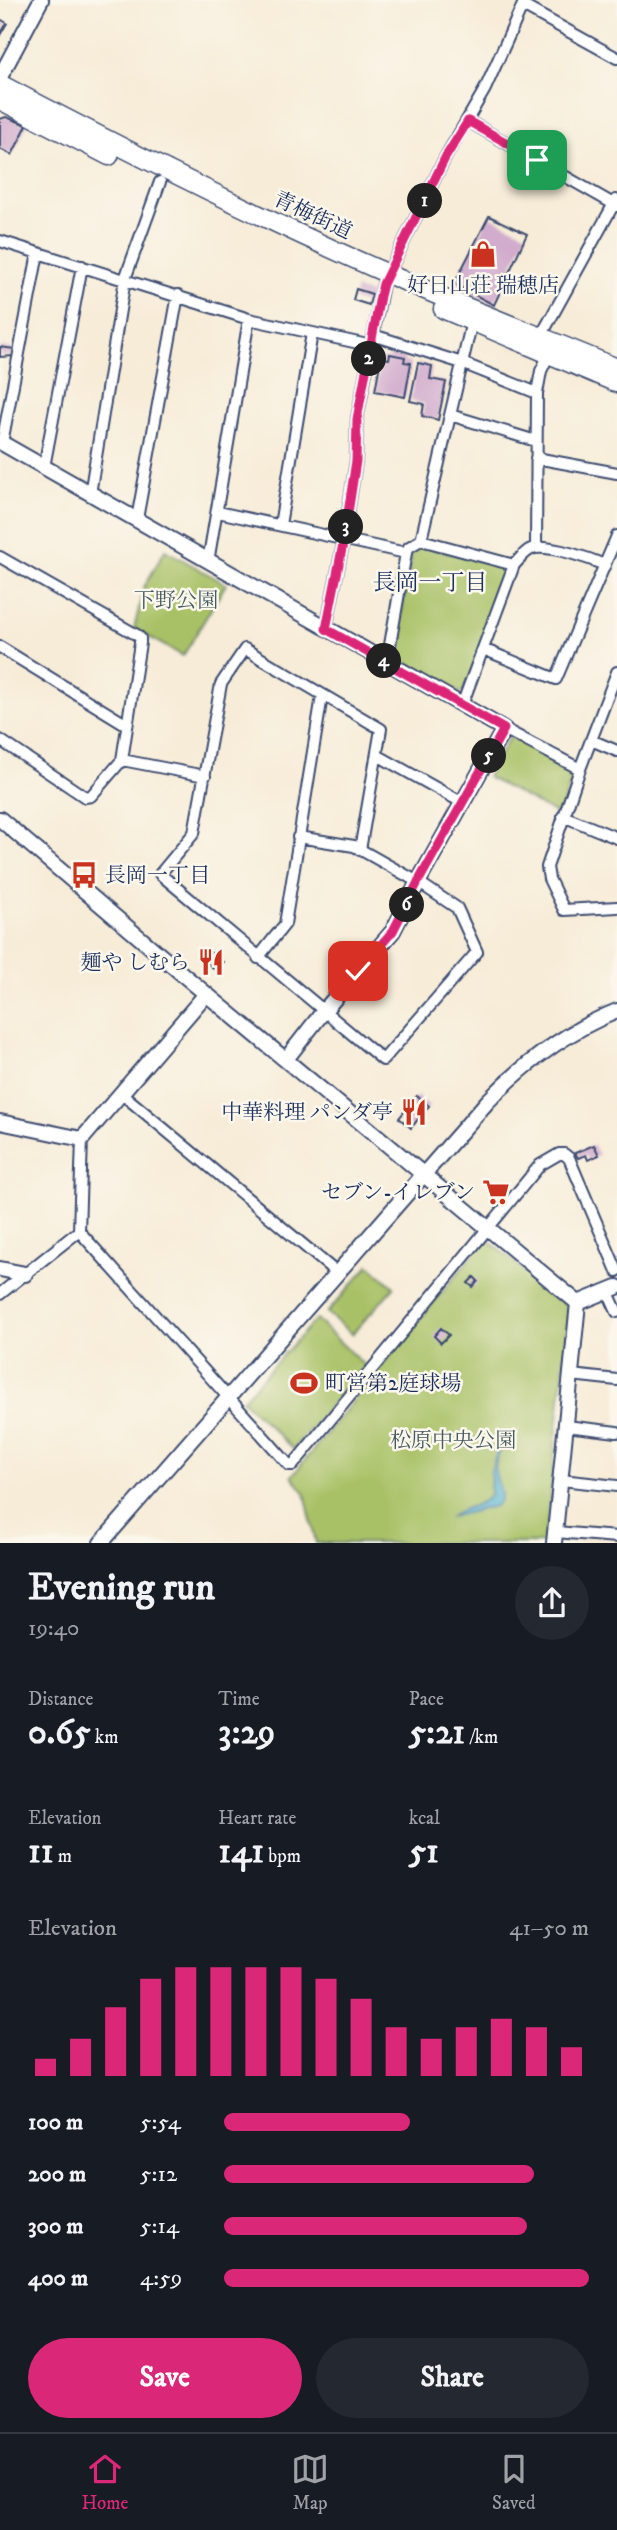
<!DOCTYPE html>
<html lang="en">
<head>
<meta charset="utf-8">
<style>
	:root { --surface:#171b24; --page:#242831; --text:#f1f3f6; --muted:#9ea1a6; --line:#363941; --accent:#db2777 }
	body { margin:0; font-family:"IM FELL DW Pica","Noto Serif JP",serif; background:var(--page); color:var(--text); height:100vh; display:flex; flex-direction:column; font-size:26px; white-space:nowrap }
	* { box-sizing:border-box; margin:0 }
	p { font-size:23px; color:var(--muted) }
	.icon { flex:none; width:38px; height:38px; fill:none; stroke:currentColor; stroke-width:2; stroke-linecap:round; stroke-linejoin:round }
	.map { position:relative; height:1543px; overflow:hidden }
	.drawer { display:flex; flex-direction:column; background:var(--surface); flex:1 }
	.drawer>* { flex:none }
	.pin { position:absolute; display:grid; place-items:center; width:60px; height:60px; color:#fff; margin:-30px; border-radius:14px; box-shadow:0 4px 10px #0006 }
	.km { position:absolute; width:35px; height:35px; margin:-18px; border-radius:50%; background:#222; color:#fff; font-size:19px; line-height:35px; text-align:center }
	.round { display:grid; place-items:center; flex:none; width:74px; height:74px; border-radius:37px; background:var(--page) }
	.headline { display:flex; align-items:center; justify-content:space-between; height:119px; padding:0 28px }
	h1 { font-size:38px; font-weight:700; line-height:52px }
	.figures { display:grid; grid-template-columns:repeat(3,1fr); gap:10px; height:119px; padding:7px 28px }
	.figures div { display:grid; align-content:center }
	.figures b { font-size:35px; font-weight:700 }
	.figures small { font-size:19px; font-weight:400 }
	.figures p { font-size:19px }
	.chart { height:196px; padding:14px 28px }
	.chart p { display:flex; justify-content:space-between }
	.chart svg { width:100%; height:126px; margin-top:7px; stroke:var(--accent); stroke-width:6 }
	.primary-button { display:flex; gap:14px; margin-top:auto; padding:14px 28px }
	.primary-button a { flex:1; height:80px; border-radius:42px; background:var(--accent); color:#fff; font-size:28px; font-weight:700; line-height:80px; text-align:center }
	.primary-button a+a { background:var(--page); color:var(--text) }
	ul { padding:0 28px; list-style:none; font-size:23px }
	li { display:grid; grid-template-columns:112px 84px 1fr; align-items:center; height:52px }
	li i { height:18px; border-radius:9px; background:var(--accent) }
	.tab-bar { display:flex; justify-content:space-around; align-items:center; height:98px; border-top:2px solid var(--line); background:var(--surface); font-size:19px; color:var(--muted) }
	.tab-bar a { display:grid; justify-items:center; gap:4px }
	.tab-bar .selected { color:var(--accent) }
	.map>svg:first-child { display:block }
	.green { fill:#a9c166; stroke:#627862; stroke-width:2 }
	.water { fill:#52b1d1; stroke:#367098; stroke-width:2 }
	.building { fill:#d1accd }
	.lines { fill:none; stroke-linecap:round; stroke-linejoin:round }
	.minor-casing { stroke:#3c4b70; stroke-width:14 }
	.tertiary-casing { stroke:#3c4b70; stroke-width:18 }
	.primary-casing { stroke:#3c4b70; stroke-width:21 }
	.minor { stroke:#fff; stroke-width:10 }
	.tertiary { stroke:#fff; stroke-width:14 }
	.primary { stroke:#fff; stroke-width:18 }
	.route-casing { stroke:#fff; stroke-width:14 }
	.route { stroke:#db2777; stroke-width:9 }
	.labels { text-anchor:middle; stroke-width:5; stroke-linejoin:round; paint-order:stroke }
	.street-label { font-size:21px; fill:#1b2f5e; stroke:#fbf7ec }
	.poi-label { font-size:21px; fill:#1b2f5e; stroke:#fbf7ec; text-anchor:end }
	.park-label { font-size:21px; fill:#465b60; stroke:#fbf7ec }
	.neighbourhood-label { font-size:23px; fill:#1b2f5e; stroke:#fbf7ec }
</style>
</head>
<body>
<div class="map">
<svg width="617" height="1543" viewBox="0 0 617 1543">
	<rect width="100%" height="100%" fill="#fbf7ec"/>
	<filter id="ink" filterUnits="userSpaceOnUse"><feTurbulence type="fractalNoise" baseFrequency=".0143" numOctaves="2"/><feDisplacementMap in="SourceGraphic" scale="14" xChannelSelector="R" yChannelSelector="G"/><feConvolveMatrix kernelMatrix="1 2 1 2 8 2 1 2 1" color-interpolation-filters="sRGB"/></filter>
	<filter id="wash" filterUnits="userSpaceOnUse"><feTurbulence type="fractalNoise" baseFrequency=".00686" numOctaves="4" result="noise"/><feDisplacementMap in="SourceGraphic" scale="28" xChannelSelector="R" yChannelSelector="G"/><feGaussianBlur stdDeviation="1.57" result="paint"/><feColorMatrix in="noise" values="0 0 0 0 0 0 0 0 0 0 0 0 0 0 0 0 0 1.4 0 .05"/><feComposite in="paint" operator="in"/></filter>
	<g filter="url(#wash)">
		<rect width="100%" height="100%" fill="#f7ecd8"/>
		<path class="green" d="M418,545L506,567L509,571L464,691L459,693L394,655L413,548Z
			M165,550L226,584L183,656L134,629L144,587Z
			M510,736L571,769L574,774L559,815L487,777Z
			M484,1241H489L566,1305L569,1313L545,1543H316L305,1493L292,1476Z
			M369,1265L394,1287L352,1334L327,1313Z
			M316,1319L365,1366L293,1449L242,1400Z"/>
		<path class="water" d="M502,1445C500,1453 496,1461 495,1468C494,1484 509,1493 495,1506L451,1517C462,1506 480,1508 490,1495L491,1470L499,1446Z"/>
		<g id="blocks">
			<path class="building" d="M0,19L7,23L0,35Z
				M6,117L27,125L12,155L0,149V119Z
				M489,216L527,234L494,305L454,284Z
				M356,289L372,294L369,305L353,300Z
				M0,347L15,349L14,356L0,357Z
				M390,354L405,357L404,362L411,363L405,397L375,391L381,358L389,359Z
				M418,363L432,366L430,379L446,382L438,420L422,416L424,404L410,401Z
				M212,953L223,962L216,970L205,962Z
				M417,1096L429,1106L411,1128L399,1118Z
				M594,1145L599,1155L588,1160L586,1155L578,1158L575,1153Z
				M474,1277L478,1281L473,1287L468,1283Z
				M441,1328L449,1335L441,1343L434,1336Z"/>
		</g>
	</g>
	<g filter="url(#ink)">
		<use href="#blocks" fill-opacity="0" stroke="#3c4b70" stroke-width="2"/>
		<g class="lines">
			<defs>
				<path id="minor" d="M523,6L617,58
					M468,121L617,206
					M0,241L249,319L372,346
					M373,335L462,363L537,393
					M541,336L616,200
					M450,415L536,441
					M2,443L38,253
					M536,458L617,473
					M44,467L82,266
					M90,494L125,279L160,182
					M218,512L406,553L409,547L421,540L514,565
					M137,519L178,295
					M280,525L312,333
					M421,540L472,321
					M536,548L537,393L541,371L549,354
					M0,557L137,635L140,638V643L122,760L91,796L85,797L0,740
					M208,562L249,319
					M326,629L344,539L356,461L357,419L383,284L445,158L485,89L525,0
					M0,647L127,725
					M483,649L556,679L617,536
					M387,662L406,553
					M617,672L580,769L547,867L549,879L564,910L617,907
					M462,705L514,565C520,559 526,549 535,548C553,546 588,558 605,565
					M504,729L580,769
					M591,740L617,751
					M377,755L463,803
					M122,760L205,776
					M563,816L617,838
					M298,837L354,846L418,882L457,908L477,952L383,1060L160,874L194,833L221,684L245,649L381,729L360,850
					M258,958L285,924L322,696
					M121,1093L337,1273
					M82,1139L79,1231L289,1465H293L540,1165L559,1154H564L569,1158L617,1271
					M607,1290L617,1312
					M0,1294L79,1231
					M571,1375L617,1380
					M566,1426L617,1432
					M561,1480L617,1486
					M556,1532L617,1537"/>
				<path id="tertiary" d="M0,77L41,0
					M0,442L504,729L418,882L393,931L323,1012L287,1058
					M0,819L187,978L578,1303
					M0,1122L82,1139L206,994
					M0,1269L25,1274
					M578,1303L617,1287
					M101,1543L488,1101C525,1063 567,1031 617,1011
					M554,1543L578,1303"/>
				<path id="primary" d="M0,84C127,151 255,216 386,273C462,307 541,336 617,368
					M0,100L109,156
					M443,309L617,383"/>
			</defs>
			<use href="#minor" class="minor-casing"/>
			<use href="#tertiary" class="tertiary-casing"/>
			<use href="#primary" class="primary-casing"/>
			<use href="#minor" class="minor"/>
			<use href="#tertiary" class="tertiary"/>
			<use href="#primary" class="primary"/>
		</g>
	</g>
	<g class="lines" filter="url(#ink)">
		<defs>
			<path id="route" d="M358,971L393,931L418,882L504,729L326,629L344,539L356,461L357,419L380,296L383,284L445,158L468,121L537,160"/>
		</defs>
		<use href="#route" class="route-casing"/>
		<use href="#route" class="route"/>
	</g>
	<defs>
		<symbol id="shop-bare" viewBox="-9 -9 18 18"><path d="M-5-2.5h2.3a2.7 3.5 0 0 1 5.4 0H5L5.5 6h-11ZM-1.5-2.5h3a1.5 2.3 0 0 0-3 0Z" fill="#c8321e" stroke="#fbf7ec" stroke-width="2.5" paint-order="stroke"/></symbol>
		<symbol id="bus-bare" viewBox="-9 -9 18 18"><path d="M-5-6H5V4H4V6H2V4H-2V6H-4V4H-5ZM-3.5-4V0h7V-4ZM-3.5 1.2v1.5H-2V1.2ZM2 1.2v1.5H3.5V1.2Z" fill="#c8321e" stroke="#fbf7ec" stroke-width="2.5" paint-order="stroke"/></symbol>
		<symbol id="restaurant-bare" viewBox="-9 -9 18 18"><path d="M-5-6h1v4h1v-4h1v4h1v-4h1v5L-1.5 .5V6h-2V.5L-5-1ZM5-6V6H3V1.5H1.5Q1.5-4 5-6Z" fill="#c8321e" stroke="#fbf7ec" stroke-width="2.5" paint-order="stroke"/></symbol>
		<symbol id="supermarket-bare" viewBox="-9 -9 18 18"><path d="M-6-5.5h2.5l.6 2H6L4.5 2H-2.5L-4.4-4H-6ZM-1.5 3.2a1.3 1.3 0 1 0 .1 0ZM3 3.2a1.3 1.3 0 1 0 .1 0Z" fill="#c8321e" stroke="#fbf7ec" stroke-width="2.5" paint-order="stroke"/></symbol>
		<symbol id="stadium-bare" viewBox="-9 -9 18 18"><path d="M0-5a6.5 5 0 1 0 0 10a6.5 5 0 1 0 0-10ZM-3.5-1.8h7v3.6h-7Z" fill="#c8321e" stroke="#fbf7ec" stroke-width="2.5" paint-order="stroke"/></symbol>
	</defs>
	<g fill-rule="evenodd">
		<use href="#shop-bare" x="464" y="235" width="38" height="38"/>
		<use href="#bus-bare" x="65" y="856" width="38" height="38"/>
		<use href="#restaurant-bare" x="192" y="943" width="38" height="38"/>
		<use href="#restaurant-bare" x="395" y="1093" width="38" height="38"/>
		<use href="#supermarket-bare" x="477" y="1173" width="38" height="38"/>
		<use href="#stadium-bare" x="285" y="1364" width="38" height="38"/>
	</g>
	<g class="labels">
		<g class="street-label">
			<text transform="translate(313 215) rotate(25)" y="7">青梅街道</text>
		</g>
		<g class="poi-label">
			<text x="483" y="292" text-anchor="middle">好日山荘 瑞穂店</text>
			<text x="105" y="882" text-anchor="start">長岡一丁目</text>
			<text x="190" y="969">麺や しむら</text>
			<text x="393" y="1119">中華料理 パンダ亭</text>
			<text x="475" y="1199">セブン-イレブン</text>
			<text x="325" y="1390" text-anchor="start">町営第2庭球場</text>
		</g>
		<g class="park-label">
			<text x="176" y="607">下野公園</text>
			<text x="453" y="1447">松原中央公園</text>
		</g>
		<g class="neighbourhood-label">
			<text x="430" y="590">長岡一丁目</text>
		</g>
	</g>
</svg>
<div class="pin" style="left:537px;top:160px;background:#1e9e55"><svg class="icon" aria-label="arrive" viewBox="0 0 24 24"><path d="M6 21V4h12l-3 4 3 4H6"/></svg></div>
<div class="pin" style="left:358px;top:971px;background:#d93025"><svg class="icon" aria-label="check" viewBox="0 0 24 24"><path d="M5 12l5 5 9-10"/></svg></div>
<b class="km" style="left:425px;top:201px">1</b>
<b class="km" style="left:369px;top:359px">2</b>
<b class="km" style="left:346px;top:527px">3</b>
<b class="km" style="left:384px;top:661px">4</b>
<b class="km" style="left:489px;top:756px">5</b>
<b class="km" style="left:407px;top:905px">6</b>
</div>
<section class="drawer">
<div class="headline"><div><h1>Evening run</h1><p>19:40</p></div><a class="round"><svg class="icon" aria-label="share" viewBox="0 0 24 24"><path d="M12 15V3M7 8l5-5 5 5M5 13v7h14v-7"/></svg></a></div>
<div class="figures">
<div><p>Distance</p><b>0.65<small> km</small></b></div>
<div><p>Time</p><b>3:29</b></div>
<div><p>Pace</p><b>5:21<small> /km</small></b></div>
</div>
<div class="figures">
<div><p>Elevation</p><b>11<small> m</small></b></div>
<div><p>Heart rate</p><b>141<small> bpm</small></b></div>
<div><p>kcal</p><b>51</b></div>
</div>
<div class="chart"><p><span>Elevation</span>41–50 m</p>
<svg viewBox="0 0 160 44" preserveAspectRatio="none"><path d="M5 44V38M15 44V31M25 44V20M35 44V10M45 44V6M55 44V6M65 44V6M75 44V6M85 44V10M95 44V17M105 44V27M115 44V31M125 44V27M135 44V24M145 44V27M155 44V34"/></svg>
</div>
<ul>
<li><b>100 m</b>5:54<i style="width:51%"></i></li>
<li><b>200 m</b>5:12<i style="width:85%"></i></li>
<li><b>300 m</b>5:14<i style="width:83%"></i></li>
<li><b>400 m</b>4:59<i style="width:100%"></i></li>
</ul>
<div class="primary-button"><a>Save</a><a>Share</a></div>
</section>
<nav class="tab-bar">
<a class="selected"><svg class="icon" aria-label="home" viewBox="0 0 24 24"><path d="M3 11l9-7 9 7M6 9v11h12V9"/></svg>Home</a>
<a><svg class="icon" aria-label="map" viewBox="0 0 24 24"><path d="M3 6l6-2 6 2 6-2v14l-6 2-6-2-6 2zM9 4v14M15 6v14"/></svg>Map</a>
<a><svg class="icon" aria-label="saved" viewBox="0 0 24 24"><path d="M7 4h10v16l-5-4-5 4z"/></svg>Saved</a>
</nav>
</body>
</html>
